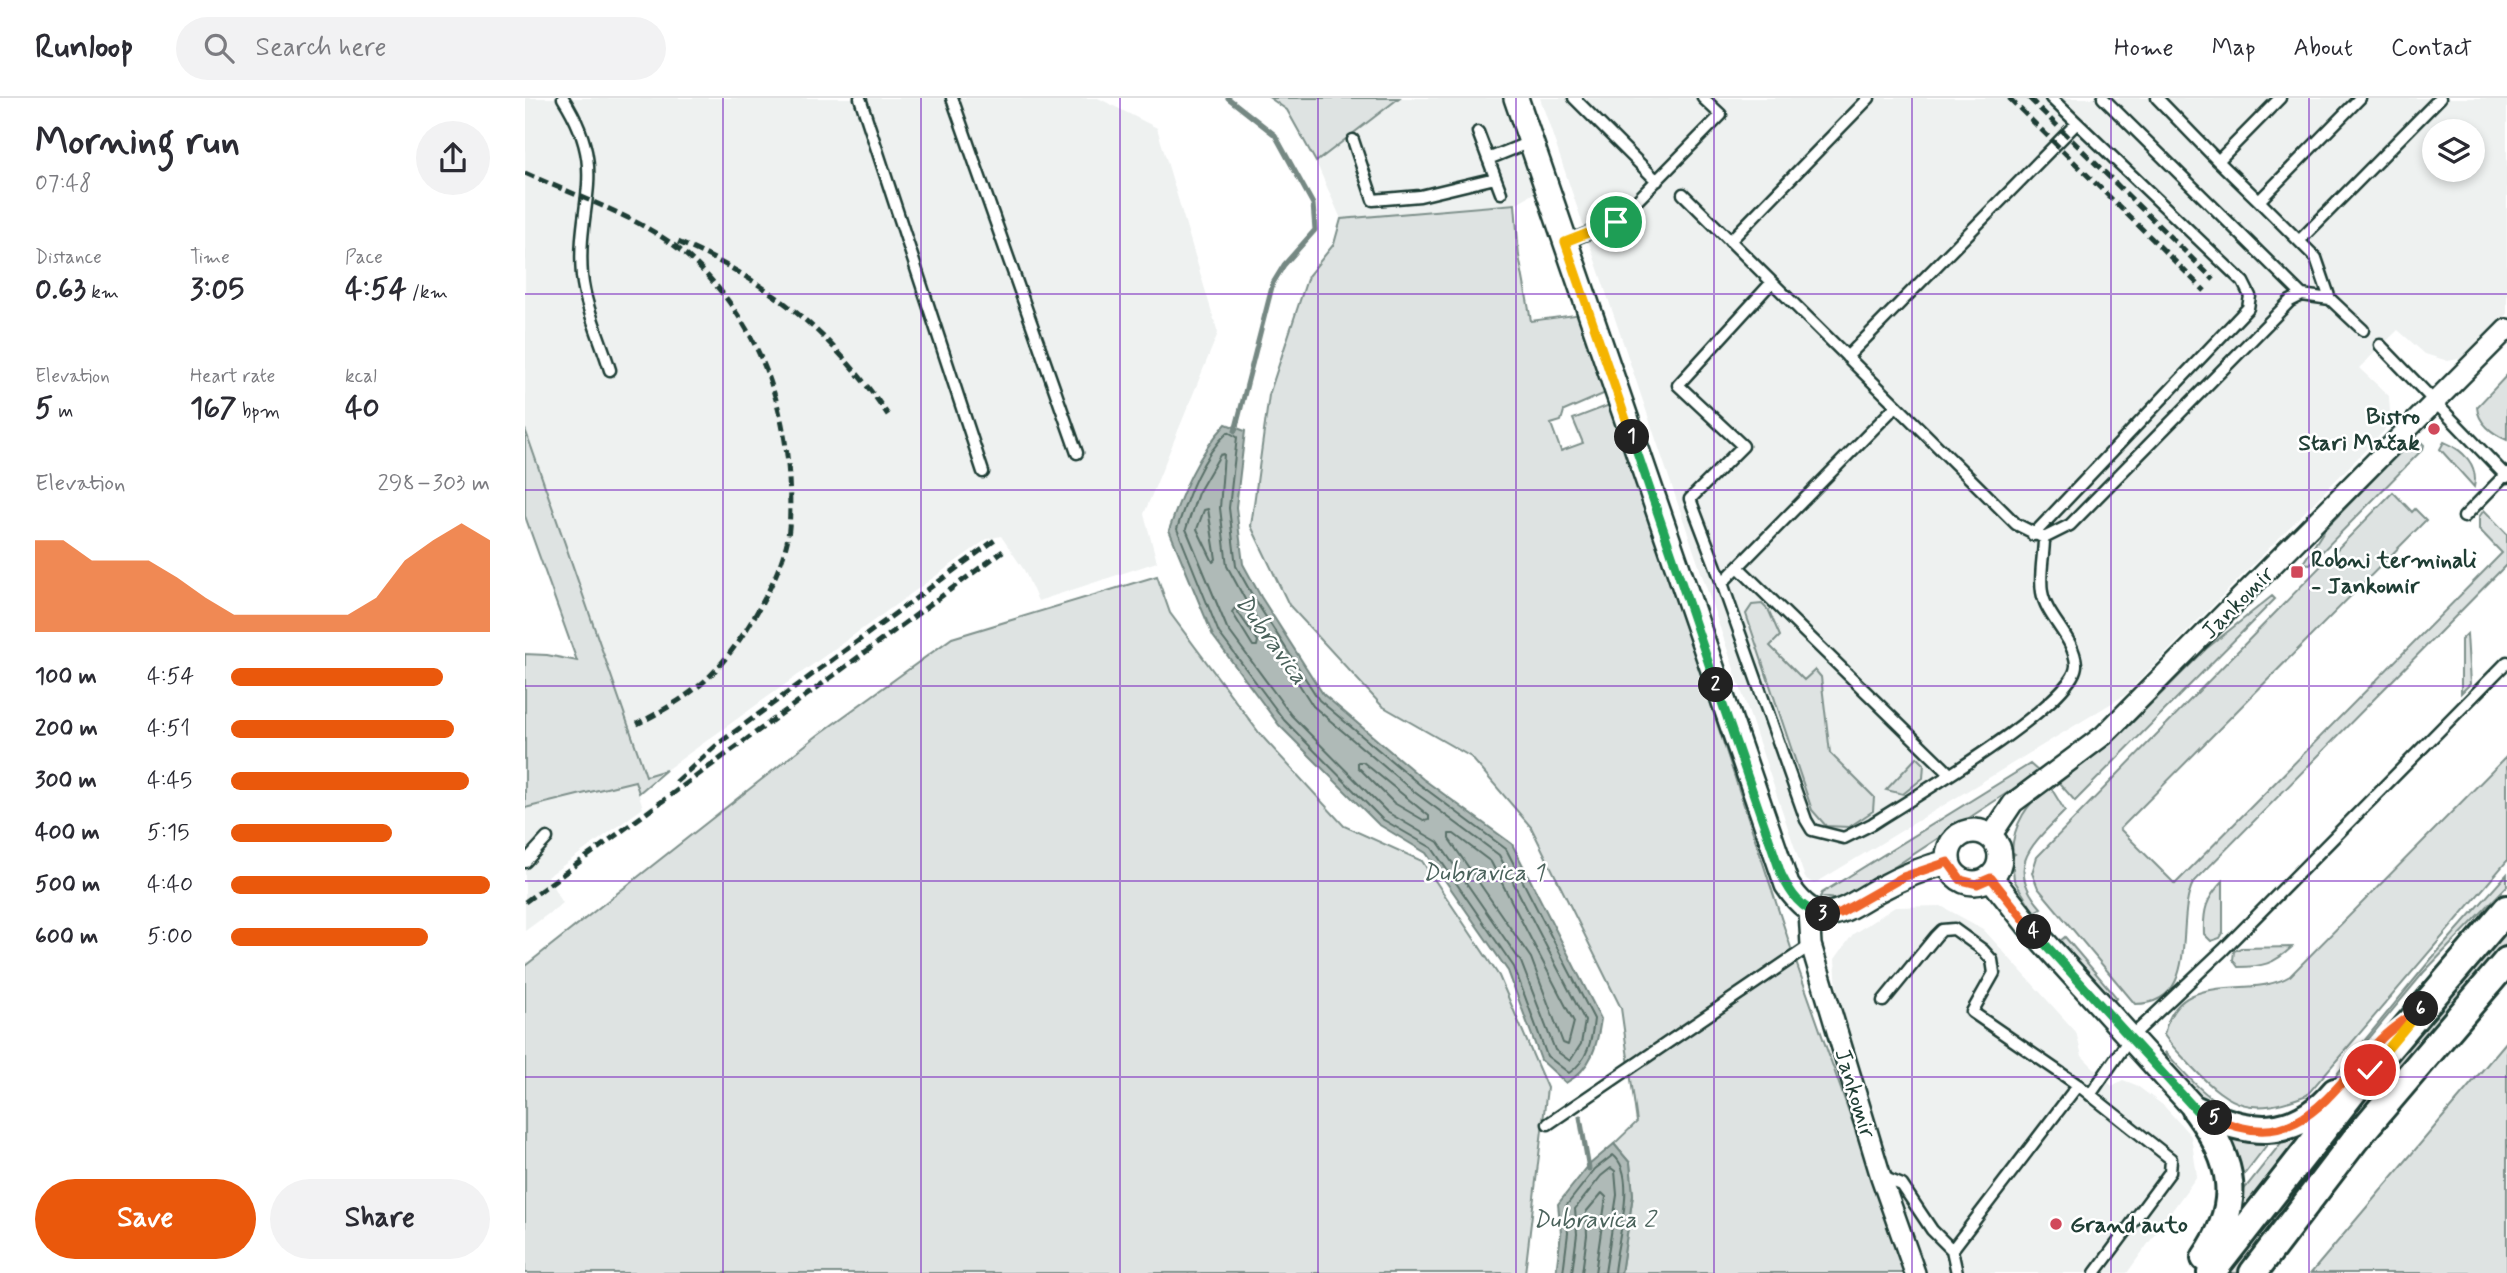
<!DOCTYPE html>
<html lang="en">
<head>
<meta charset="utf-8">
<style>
	:root { --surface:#fff; --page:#f2f2f3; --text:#2b2b33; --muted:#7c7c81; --line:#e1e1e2; --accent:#ea580c }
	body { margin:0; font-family:Mynerve,sans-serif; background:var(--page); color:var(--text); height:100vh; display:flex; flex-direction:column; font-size:26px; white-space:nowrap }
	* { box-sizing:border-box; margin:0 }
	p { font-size:23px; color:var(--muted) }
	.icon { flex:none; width:38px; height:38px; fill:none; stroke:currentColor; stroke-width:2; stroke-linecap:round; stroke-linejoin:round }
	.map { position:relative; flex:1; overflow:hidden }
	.side { display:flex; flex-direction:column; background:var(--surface); width:525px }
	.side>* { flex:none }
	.buttons { position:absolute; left:1897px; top:21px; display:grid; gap:14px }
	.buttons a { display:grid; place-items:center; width:63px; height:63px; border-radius:50%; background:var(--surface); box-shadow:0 4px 10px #0003; font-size:35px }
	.pin { position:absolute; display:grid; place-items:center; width:60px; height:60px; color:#fff; margin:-30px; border:4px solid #fff; border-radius:50%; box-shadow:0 2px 7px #0007 }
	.km { position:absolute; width:35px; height:35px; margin:-18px; border-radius:50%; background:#222; color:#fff; font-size:19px; line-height:35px; text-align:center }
	.round { display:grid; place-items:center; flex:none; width:74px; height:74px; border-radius:37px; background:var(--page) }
	.overview { display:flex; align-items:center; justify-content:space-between; height:119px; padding:0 35px }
	h1 { font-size:38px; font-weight:800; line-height:52px }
	.metrics { display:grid; grid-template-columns:repeat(3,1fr); gap:10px; height:119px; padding:7px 35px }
	.metrics div { display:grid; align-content:center }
	.metrics b { font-size:30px; font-weight:800 }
	.metrics small { font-size:19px; font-weight:400 }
	.metrics p { font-size:19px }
	.chart { height:196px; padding:14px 35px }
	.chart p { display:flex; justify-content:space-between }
	.chart svg { width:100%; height:126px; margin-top:7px; fill:var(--accent); opacity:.7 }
	.button { display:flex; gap:14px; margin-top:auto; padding:14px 35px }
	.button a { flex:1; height:80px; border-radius:42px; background:var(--accent); color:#fff; font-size:28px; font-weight:800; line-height:80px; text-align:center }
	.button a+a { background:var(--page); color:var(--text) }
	ul { padding:0 35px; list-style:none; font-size:23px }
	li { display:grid; grid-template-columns:112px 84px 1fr; align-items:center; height:52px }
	li i { height:18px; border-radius:9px; background:var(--accent) }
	header { display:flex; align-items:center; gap:42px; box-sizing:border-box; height:98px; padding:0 35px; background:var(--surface); border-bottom:2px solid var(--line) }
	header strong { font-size:33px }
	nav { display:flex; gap:38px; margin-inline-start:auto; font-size:24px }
	.search { width:490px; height:63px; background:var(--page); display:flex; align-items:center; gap:18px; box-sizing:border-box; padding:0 24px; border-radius:38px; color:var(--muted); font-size:26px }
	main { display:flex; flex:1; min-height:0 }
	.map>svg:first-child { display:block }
	.built { fill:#eef1f0; fill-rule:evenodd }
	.green { fill:#dee3e2; stroke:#7e908b; stroke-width:2 }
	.water { fill:#afbab7; stroke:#758883; stroke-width:2 }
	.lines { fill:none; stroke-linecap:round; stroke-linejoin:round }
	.shore { stroke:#596f68; stroke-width:2 }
	.stream { stroke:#758883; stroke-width:5 }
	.service-casing { stroke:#1f3d34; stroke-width:15 }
	.minor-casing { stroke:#1f3d34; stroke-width:24 }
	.tertiary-casing { stroke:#1f3d34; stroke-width:28 }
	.secondary-casing { stroke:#1f3d34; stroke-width:32 }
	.service { stroke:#fff; stroke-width:10 }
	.minor { stroke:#fff; stroke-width:19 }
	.tertiary { stroke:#fff; stroke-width:23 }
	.secondary { stroke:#fff; stroke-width:26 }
	.rail { stroke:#1f3d34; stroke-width:5; stroke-dasharray:10 5; stroke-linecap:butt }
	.split-1-casing { stroke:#fff; stroke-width:14 }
	.split-2-casing { stroke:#fff; stroke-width:14 }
	.split-3-casing { stroke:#fff; stroke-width:14 }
	.split-4-casing { stroke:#fff; stroke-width:14 }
	.split-5-casing { stroke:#fff; stroke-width:14 }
	.split-6-casing { stroke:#fff; stroke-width:14 }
	.split-7-casing { stroke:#fff; stroke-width:14 }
	.split-1 { stroke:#f5b400; stroke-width:9 }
	.split-2 { stroke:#22a559; stroke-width:9 }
	.split-3 { stroke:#22a559; stroke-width:9 }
	.split-4 { stroke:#f0652b; stroke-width:9 }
	.split-5 { stroke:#22a559; stroke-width:9 }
	.split-6 { stroke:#f0652b; stroke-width:9 }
	.split-7 { stroke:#f5b400; stroke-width:9 }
	.grid { fill:none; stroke:#7b2cbf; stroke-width:2; stroke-opacity:0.55 }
	.poi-dot { fill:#d1495b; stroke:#fff; stroke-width:2.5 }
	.labels { text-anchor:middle; stroke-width:5; stroke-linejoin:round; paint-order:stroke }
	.poi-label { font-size:23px; font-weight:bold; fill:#1f3d34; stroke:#fff; text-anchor:start }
	.street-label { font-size:23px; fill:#1f3d34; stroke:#fff }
	.water-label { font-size:24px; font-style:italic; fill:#4a625b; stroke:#fff }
</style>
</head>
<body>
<header>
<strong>Runloop</strong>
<div class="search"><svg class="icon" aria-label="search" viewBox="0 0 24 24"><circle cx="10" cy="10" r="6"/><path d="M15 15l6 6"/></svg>Search here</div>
<nav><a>Home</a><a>Map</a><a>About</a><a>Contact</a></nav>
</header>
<main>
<section class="side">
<div class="overview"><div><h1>Morning run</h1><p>07:48</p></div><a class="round"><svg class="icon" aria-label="share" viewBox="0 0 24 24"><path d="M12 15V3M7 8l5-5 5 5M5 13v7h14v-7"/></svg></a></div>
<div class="metrics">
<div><p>Distance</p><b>0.63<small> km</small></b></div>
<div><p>Time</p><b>3:05</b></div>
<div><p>Pace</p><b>4:54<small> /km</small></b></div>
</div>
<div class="metrics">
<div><p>Elevation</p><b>5<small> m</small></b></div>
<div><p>Heart rate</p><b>167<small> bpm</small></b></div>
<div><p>kcal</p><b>40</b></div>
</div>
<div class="chart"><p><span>Elevation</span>298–303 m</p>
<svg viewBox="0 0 160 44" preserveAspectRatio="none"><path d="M0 44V12L10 12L20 19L30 19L40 19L50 25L60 32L70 38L80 38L90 38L100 38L110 38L120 32L130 19L140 12L150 6L160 12V44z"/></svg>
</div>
<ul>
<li><b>100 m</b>4:54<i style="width:82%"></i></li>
<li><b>200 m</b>4:51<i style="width:86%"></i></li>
<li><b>300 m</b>4:45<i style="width:92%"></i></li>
<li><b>400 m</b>5:15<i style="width:62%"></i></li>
<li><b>500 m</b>4:40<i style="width:100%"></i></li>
<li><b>600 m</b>5:00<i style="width:76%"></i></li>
</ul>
<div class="button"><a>Save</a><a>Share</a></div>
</section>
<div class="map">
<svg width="1982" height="1175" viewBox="0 0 1982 1175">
	<rect width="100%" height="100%" fill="#fff"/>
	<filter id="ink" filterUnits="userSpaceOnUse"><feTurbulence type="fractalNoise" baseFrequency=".0143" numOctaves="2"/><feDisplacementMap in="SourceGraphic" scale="14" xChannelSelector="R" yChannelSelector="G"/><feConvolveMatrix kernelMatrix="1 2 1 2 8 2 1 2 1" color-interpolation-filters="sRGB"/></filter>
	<g filter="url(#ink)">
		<path class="built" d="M0,0H573L632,30L693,235L619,416L632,464L513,503L499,472L476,438L462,441L141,672L122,678L0,331Z
			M874,0H981L1014,92L990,106L816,121L791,64Z
			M1015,0H1982V217L1938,260L1923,263L1900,256L1873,232L1834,270L1864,298L1865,315L1859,333L1600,597L1289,786L1280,780ZM1909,33H1948V72H1909Z
			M110,683L118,710L22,779L38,805L0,833V710Z
			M1416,808L1458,831L1551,934L1557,958L1587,988L1598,982L1611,987L1639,1008L1666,1038L1672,1078L1602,1175H1400L1314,923L1310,861L1328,836L1370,809Z"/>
		<path class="green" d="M745,0H874L791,64L762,12Z
			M990,106L994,158L1006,223L1057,216L1083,294L1039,313L1036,323L1026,326L1036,353L1058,345L1048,321L1087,306L1266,850L1381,1175H1096L1108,1097L1105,1065L1089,1046L1112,1024L1096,910L1006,729L946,659L857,608L764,507L726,428L744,297L783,178L809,146L816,121Z
			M1982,277V342C1968,336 1953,325 1952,309Z
			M0,331L121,678L141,672L114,695L110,683L0,710V556L22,557L52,563L0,418Z
			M1895,343L1899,347L1898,351L1785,466L1778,465L1800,431L1880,349Z
			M1919,344C1938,352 1954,367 1949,389L1915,351Z
			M1868,394L1887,414L1890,411L1901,422L1595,731L1650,786L1977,455L1954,431V419L1959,412L1982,436V466L1668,785C1649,823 1677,906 1610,906L1513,790L1507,775L1512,759Z
			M632,478L645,515L735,636L819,728L897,763L974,878L1022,990L1000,1175H0V868L293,637L427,540Z
			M1747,498L1750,501L1550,703L1534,685L1592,640L1681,551Z
			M1237,506L1244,513L1255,538L1245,548L1279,582L1290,572L1296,579L1305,655L1349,699L1348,713L1324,729L1301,728L1287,712L1221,516L1227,507Z
			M1942,536L1945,586L1936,595V542Z
			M1982,658V763L1782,997C1727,1018 1707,1011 1667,969C1658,959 1647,949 1639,937C1653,868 1724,903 1765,878Z
			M1392,659L1399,666L1398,680L1378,696L1361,692Z
			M1505,666L1514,674L1328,796L1313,801L1295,799L1297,795Z
			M1526,690L1540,713C1509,745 1478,767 1516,810L1509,814L1489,782L1487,758L1490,756L1487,754C1488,728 1502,702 1526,690Z
			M1982,776V788L1899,874L1822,967L1824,971L1785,1009L1907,860Z
			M1698,783V835L1695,840L1686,843L1679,836C1678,813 1681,800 1698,783Z
			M1982,831V846L1901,939L1714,1175H1702L1804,1043Z
			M1540,839L1592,900L1589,902L1535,843Z
			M1767,849C1749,866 1737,869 1713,869L1708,862L1709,853L1716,850Z
			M1982,943V1175H1786Z
			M1640,954C1679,995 1698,1024 1760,1015L1751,1023C1734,1020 1713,1020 1696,1014C1674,1006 1646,976 1640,954Z
			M1784,1031L1714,1118H1712L1714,1098L1764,1035Z
			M1702,1036L1748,1039L1714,1083Z"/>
		<path class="water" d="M701,326L720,333L711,409L718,466L736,499L798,596L898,681L987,746L1076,921C1072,948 1067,970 1041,985L1016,962L983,873L901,755L853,726L754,627L688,538L644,432C658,392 672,357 701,326Z
			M1089,1046L1105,1065L1108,1097L1096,1175H1031L1036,1135L1033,1106L1064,1067Z"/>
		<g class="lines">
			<path class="shore" d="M703,334L712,339L704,410L711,468L730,502L794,602L894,686L981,751L1069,921C1067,941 1063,963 1044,975L1022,958L989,869L907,750L857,721L759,622L694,535L652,431C663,397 676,359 703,334Z
				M699,356L695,410L702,468L723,507L788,608L888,693L974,757L1060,923L1056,946L1045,963L1030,952L996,864L913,744L862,714L766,617L702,530L661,431L673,395L695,357Z
				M683,411L691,461L688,464L672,431L679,412Z
				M710,510L733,543L732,548H728L707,514Z
				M833,664H838L904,718V722L900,723L869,705L833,669Z
				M924,736H929L966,764L1049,924L1043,947L1038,945L1006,860L924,741Z
				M1038,1175L1043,1135L1041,1108L1070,1071L1088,1057C1114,1077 1091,1145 1089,1175
				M1047,1175L1052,1136L1050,1111L1076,1078L1086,1070L1090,1073L1092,1097L1080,1175
				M1057,1175L1062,1137L1061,1114L1077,1095L1081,1099L1070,1175"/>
			<path class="stream" d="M703,0L750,37L788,106L790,132L759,167L748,185L710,333
				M1055,1019L1064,1071"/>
			<defs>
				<path id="service" d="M38,0C85,74 51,103 57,178C60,209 76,242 85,272
					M335,0L458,374
					M427,0L552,355
					M1049,0L1132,83
					M1578,0L1777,197L1805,201L1838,232
					M1632,0L1693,63
					M953,34L976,95
					M828,42L848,102L895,98L970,80
					M963,61L1005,44
					M1158,96L1491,426L1519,440L1545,427L1765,203L1777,197
					M1734,103L1693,63L1755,0
					M1205,143L1344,0
					M1774,143L1915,0
					M1041,144L1091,124L1196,17L1178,0
					M1805,201L1791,160L1734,103L1835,0
					M1855,247L1982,379
					M1322,259L1552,25
					M1371,308L1197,485L1281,722L1287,732L1319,740L1347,726C1382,703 1554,603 1551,566C1549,539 1521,519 1517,494C1514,477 1519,457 1519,440
					M1939,419L1982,375
					M1508,437L1723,210L1725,198L1718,184L1526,0
					M1213,469L1424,675
					M1197,485L1165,401L1218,348L1153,287L1247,184
					M0,764L22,740
					M1358,903L1411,838L1417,832L1429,831L1458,852L1467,862L1469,875L1447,914L1553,987L1646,1061L1645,1074L1570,1175
					M1565,997L1605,940L1698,852L1982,564
					M1023,1026L1286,847
					M1357,1079L1377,1087L1407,1132L1427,1152L1553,987
					M1427,1152L1432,1175"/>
				<path id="minor" d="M1466,738L1488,705L1579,637L1982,231
					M1284,812L1286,847L1356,1079L1390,1175"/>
				<path id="tertiary" d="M991,0L1262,787C1293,834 1314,815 1353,792C1375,780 1398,770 1423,764
					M1423 759a26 26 0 1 1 52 0a26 26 0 1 1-52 0Z
					M1466,780L1505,829L1671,1012"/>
				<path id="secondary" d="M1671,1012C1723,1037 1769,1043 1810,994
					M1672,1013C1709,1064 1718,1105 1680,1160
					M1686,1175L1845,972L1982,811
					M1728,1175L1829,1043L1982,863"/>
			</defs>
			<use href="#service" class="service-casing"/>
			<use href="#minor" class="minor-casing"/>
			<use href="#tertiary" class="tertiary-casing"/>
			<use href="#secondary" class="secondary-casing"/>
			<use href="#service" class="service"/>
			<use href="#minor" class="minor"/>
			<use href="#tertiary" class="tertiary"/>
			<use href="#secondary" class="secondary"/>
			<path class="rail" d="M1484,0L1680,193
				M1504,0L1689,182
				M0,75C55,100 123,121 168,163C229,221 259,297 264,380C265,400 266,424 262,444C252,488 210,558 175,587C155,603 134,615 112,626
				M153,144C244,183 307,235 363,317
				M151,684L193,646L470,442
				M0,804L478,453"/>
		</g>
	</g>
	<g class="lines" filter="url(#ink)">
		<defs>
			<path id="split-1" d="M1091,124L1040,144L1107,339"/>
			<path id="split-2" d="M1107,339L1191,587"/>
			<path id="split-3" d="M1191,587L1256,776C1265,794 1276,813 1298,816"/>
			<path id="split-4" d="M1298,816L1315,815L1378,779L1423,764L1436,782L1452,786L1466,780L1509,834"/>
			<path id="split-5" d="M1509,834L1671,1012L1690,1020"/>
			<path id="split-6" d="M1690,1020C1774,1061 1806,991 1856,941C1868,928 1885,919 1899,908L1896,911"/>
			<path id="split-7" d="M1845,972L1896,911"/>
		</defs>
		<use href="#split-1" class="split-1-casing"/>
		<use href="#split-2" class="split-2-casing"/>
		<use href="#split-3" class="split-3-casing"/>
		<use href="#split-4" class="split-4-casing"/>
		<use href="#split-5" class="split-5-casing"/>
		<use href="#split-6" class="split-6-casing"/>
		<use href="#split-7" class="split-7-casing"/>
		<use href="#split-1" class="split-1"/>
		<use href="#split-2" class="split-2"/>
		<use href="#split-3" class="split-3"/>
		<use href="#split-4" class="split-4"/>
		<use href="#split-5" class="split-5"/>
		<use href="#split-6" class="split-6"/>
		<use href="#split-7" class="split-7"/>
	</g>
	<path class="grid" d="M198,0V1175M396,0V1175M595,0V1175M793,0V1175M991,0V1175M1189,0V1175M1387,0V1175M1586,0V1175M1784,0V1175M0,196H1982M0,392H1982M0,588H1982M0,783H1982M0,979H1982"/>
	<g class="poi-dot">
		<circle cx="1909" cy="331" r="7"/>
		<rect x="1765" y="467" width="14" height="14" rx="3.5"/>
		<circle cx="1531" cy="1126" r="7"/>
	</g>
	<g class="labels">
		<g class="poi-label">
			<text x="1895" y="326" text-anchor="end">Bistro<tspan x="1895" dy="26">Stari Mačak</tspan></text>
			<text x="1786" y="469">Robni terminali<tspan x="1786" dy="26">- Jankomir</tspan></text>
			<text x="1545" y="1134">Grand auto</text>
		</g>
		<g class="street-label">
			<text transform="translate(1712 504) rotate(-45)" y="8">Jankomir</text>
			<text transform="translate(1331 995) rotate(73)" y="8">Jankomir</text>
		</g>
		<g class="water-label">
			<text transform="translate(747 541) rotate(54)" y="8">Dubravica</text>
			<text x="958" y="782">Dubravica 1</text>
			<text x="1069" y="1129">Dubravica 2</text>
		</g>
	</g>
</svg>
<div class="buttons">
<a><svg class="icon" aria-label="layers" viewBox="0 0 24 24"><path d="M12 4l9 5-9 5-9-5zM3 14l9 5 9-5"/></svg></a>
</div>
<div class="pin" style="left:1091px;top:124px;background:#1e9e55"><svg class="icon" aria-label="arrive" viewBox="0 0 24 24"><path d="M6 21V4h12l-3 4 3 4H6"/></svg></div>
<div class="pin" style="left:1845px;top:972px;background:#d93025"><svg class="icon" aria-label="check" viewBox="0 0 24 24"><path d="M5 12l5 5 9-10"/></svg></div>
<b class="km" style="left:1107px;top:339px">1</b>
<b class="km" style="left:1191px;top:587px">2</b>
<b class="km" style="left:1298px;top:816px">3</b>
<b class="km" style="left:1509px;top:834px">4</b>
<b class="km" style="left:1690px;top:1020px">5</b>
<b class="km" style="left:1896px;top:911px">6</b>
</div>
</main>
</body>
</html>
